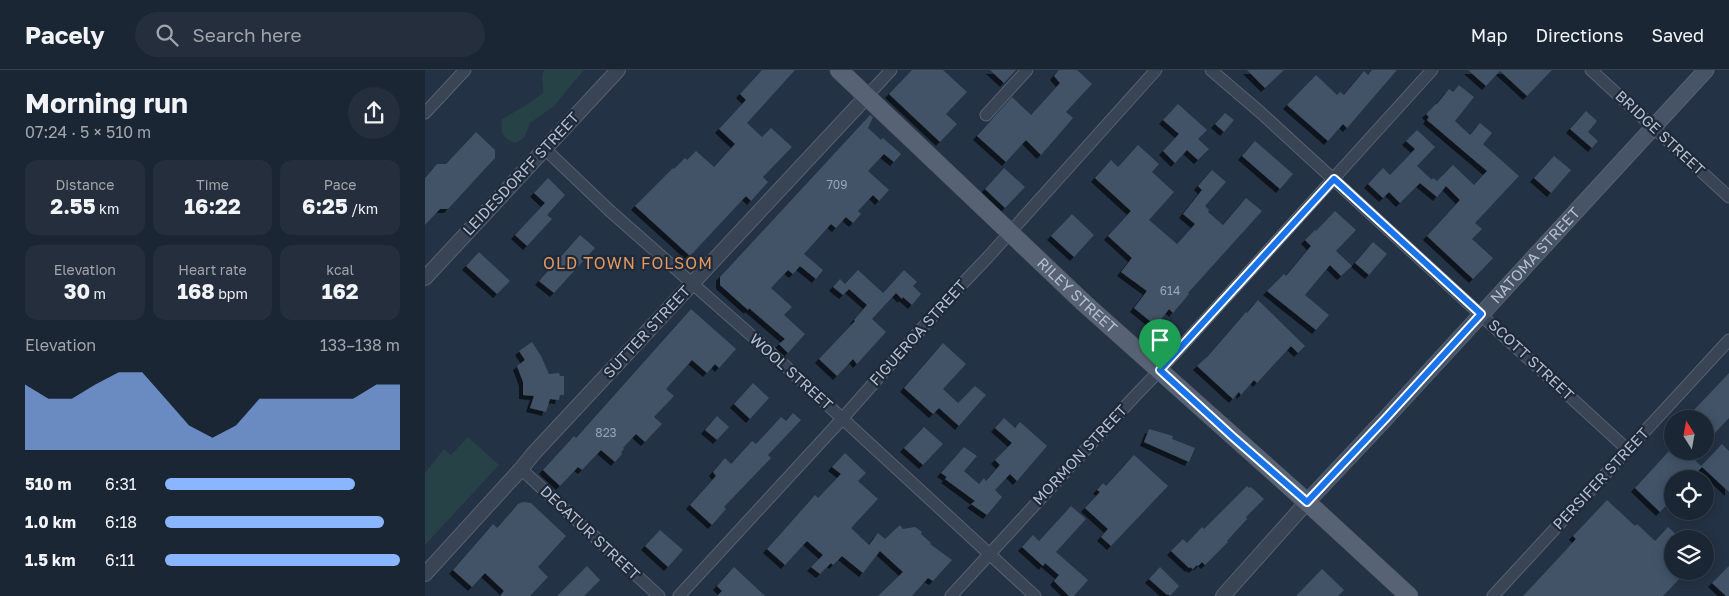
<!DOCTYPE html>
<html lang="en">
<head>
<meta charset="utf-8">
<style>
	:root { --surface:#1b2634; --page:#242e3c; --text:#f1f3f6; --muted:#a0a5ac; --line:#39434f; --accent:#8ab6ff }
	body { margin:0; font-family:"Golos Text",sans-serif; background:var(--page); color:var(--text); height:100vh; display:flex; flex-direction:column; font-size:19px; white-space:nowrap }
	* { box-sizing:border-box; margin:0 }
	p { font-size:16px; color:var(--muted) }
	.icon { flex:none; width:28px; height:28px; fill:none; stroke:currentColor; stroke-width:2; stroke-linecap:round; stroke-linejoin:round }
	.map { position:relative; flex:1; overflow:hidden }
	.sheet { display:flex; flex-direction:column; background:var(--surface); width:425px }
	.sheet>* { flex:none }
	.needle { width:32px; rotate:349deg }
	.fabs { position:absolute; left:1239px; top:340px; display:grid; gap:10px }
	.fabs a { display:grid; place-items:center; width:50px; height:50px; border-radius:50%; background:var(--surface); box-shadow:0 2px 12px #0003,0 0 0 1px var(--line); font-size:25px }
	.pin { position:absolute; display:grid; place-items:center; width:42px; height:42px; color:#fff; margin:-51px -21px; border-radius:50% 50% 50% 0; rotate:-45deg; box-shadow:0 0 5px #0007 }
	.pin .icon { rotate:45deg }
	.round { display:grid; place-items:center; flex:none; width:52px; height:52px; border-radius:26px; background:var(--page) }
	.overview { display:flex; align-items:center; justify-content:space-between; height:85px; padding:0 25px }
	h1 { font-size:28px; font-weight:700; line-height:38px }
	.metrics { display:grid; grid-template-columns:repeat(3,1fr); gap:8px; height:85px; padding:5px 25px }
	.metrics div { display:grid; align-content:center; border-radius:12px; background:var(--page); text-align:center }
	.metrics b { font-size:21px; font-weight:700 }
	.metrics small { font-size:14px; font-weight:400 }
	.metrics p { font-size:14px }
	.chart { height:140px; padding:10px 25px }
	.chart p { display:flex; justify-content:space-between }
	.chart svg { width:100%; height:90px; margin-top:5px; fill:var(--accent); opacity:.7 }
	ul { padding:0 25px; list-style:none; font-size:16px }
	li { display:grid; grid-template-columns:80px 60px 1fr; align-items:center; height:38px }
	li i { height:12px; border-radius:6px; background:var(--accent) }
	header { display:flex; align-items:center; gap:30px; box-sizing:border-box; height:70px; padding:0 25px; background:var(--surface); border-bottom:1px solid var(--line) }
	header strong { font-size:24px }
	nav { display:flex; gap:28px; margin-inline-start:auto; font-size:18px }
	.search { width:350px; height:45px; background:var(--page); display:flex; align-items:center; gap:12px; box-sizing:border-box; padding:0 18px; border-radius:28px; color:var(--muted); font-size:19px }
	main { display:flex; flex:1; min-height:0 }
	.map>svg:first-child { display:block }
	.green { fill:#264246 }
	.building { fill:#435267; filter:url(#shadow) }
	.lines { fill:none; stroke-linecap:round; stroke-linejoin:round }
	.minor-casing { stroke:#576271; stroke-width:13 }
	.tertiary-casing { stroke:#576271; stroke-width:16 }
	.secondary-casing { stroke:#576271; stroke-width:17 }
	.primary-casing { stroke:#434d5d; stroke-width:19 }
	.minor { stroke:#394454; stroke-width:11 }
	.tertiary { stroke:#394454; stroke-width:14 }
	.secondary { stroke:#475367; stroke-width:15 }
	.primary { stroke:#576374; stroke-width:18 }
	.route-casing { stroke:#fff; stroke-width:10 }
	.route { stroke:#1a73e8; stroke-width:6 }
	.labels { text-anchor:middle; stroke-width:4.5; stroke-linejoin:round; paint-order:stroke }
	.number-label { font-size:12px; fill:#99a4b4 }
	.street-label { font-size:15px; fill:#b6bfce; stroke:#1e2939 }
	.neighbourhood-label { font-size:16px; letter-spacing:1px; fill:#e0985f; stroke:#1e2939 }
</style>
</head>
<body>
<header>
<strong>Pacely</strong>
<div class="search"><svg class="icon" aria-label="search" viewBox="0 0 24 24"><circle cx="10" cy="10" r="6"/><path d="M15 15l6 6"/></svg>Search here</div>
<nav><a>Map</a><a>Directions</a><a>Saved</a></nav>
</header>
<main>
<section class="sheet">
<div class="overview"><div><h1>Morning run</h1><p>07:24 · 5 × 510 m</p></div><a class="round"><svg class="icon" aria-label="share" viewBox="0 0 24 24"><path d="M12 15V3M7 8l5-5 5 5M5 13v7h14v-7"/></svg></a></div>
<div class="metrics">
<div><p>Distance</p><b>2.55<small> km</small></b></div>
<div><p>Time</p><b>16:22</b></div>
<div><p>Pace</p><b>6:25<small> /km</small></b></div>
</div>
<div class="metrics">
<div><p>Elevation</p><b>30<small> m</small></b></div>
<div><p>Heart rate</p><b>168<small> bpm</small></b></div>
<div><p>kcal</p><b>162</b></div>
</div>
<div class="chart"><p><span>Elevation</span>133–138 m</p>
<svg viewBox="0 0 160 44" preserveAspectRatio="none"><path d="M0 44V12L10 19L20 19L30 12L40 6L50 6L60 19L70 32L80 38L90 32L100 19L110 19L120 19L130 19L140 19L150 12L160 12V44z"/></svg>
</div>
<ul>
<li><b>510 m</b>6:31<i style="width:81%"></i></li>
<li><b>1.0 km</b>6:18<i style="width:93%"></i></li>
<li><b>1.5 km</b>6:11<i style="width:100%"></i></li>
</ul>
</section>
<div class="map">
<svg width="1304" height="526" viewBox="0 0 1304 526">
	<defs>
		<filter id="shadow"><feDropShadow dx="-4" dy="4" stdDeviation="0" flood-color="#0009"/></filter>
	</defs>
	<rect width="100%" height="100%" fill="#243245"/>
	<path class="green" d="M119,0H159L129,36L105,53L99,68L91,73C78,69 75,63 77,49L103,34L118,23C119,14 115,9 119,0Z
		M43,367L74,395L0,475V403L19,379L26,385Z"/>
	<path class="building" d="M337,0H370L322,53L337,67L346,58L367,77L338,107L343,112L326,131L321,126L265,186L210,136L248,98L249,99L260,88L262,90L271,81L289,97L310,74L294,59L321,30L315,24Z
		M487,0H518L542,22L521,44L532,54L515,72L464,24Z
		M565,0H591L579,13Z
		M634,0H652L667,14L641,42L648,48L616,85L601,70L581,92L552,66L587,27L606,45L635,13L629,6Z
		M822,0H859L840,18Z
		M947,0H972L922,58L918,54L903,71L862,35L891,5L912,25L915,22L919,25L939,1L943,5Z
		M1043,0H1127L1102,26L1075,1L1061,16Z
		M1034,15L1049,27L1030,51L1045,65L1055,53L1067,63L1058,74L1094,106L1050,153L1057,159L1047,169L1068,188L1048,209L1002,166L1035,130L1021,116L1012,127L995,113L975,133L964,122L958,128L943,114L958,98L965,105L990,79L981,71L992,60L1010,77L992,96L1007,110L1008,108L1012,111L1028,95L1049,115L1062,101L1002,50L1004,47L1001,44L1011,34H1012L1024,19L1028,22Z
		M753,34L782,60L773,69L784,79L773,90L762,80L750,93L738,81L754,64L738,50Z
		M1161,41L1172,51L1163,62L1173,71L1167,78L1145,59Z
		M800,43L809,50L799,62L790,54Z
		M445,45L448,47L443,58L456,70L458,68L476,84L469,92L459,84L443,101L464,120L454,131L448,125L433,141L436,144L428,153L421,147L411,158L406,154L379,184L398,200L391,209L375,196L368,204L363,200L346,218L367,237L359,245L380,264L363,283L354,274L360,269L324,238L323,240L295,215V207Z
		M51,62L70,80V88L23,139H15L0,155V108L12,94H21Z
		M830,71L868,104L855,119L817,86Z
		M713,75L734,94L727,102L749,122L724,150L752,174L770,154L758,144L777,120L773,116L787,100L801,112L780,136L784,140L783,142L798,155L821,128L837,141L763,223L764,224L748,243L744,239L731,256L709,238L722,221L696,202L707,188L683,166L706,141L670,108L686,90L693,97Z
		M1129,86L1146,100L1126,123L1109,108Z
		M579,98L600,117L580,138L560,119Z
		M123,108L140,125L122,145L127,149L102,176L90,165L120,133L109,123Z
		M910,141L931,160L911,181L927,196L916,206L905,195L880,225L904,245L891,260L842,221L859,204L861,206L886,176L880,170L890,160L891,161Z
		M647,144L669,165L649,187L626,166Z
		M155,165L170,178L129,223L114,211Z
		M948,172L962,184L944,205L930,193Z
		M54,182L85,211L72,224L41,196Z
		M433,200L458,223L479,200L492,212L488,216L496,224L487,235L478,227L477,229L471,223L447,249L461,262L432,294L428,289L412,306L394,289L430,251L429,250L442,235L424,219L418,225L408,217L415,209L420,214Z
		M833,230L880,276L873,283L866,276L832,313L829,310L816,325L814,322L808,329L772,296L783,286L821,242L822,243Z
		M266,239L311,279L294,298L290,294L282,303L267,290L241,319L249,326L229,347L237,354L220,372L211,364L198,378L199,379L196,382L197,384L190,392L176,380L157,400L153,397L135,416L118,400L149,366L151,368Z
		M107,272L116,286L124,304L134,303L135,306H139V325H135L134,330L125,329L121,342L105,338L109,326L98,325V312L92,296L100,290L94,281Z
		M518,273L541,294L518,319L533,333L550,316L561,325L534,356L514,338L508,344L479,318Z
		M1304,303V348L1289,364L1280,355V349H1273L1267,342Z
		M328,313L344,328L325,349L309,334Z
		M368,343L376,350L343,385L346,388L299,437L301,439L287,455L265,435L291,406L288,402L300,388L306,394L327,371L331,374L356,347L361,351Z
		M292,346L304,357L292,370L280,360Z
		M579,348L590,358L595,352L622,376L592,411L585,404L570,420L577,427L562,445L546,434L550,431L520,409L522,407L516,403L539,377L552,386L539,401L554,414L559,408L561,411L575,395L570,390L587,373L570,358Z
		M499,357L518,374L498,395L479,378Z
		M724,359L748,366L747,369L770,378L764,392L719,372Z
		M1297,374L1304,381V422L1277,397L1266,409H1248V428L1235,442L1210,418L1244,381H1261L1276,396Z
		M420,383L441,403L433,411L453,429L426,458L444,475L453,463L460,469L475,455L478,459L490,457L497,462L496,464L506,473L505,474L527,490L508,511L503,508L487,526H453L478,502L455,481L438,503L417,486L408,495L406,493L395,504L386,497L398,485L382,471L360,495L342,479L390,425L393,428L416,404L407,397Z
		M709,385L743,416L686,476L676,467L683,459L660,438L675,422L672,420L678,413L681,416Z
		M822,416L824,418L826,417L839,429L821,447L822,449L802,471L803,472L780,495L777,492L773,496L772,495L768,499L765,497L764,498L746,481L758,469L762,473L777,457L779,459Z
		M1182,430L1210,456L1212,454L1230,471L1243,457L1256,469H1248V501H1262L1238,526H1098L1151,469L1148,466Z
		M98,432L106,433L109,436L141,466L113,497L123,507L105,526H75L79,521L60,503L47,517L28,500L68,454L72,458L93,434Z
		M646,436L661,449L631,482L663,510L649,526H644L629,511L634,505L620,493L618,496L597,477L608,465L614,471Z
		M235,460L258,480L243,497L220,476Z
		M162,496L175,510L159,526H132Z
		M1304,496V526H1301L1287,513Z
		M309,497L340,526H292L297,521L292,516Z
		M735,497L754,516L745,526L743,524L742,525L724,509Z
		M897,499L919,520L913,526H871Z"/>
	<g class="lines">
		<defs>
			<path id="minor" d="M786,0L835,42L1203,380
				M1166,0L1304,127
				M442,26L466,0
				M0,43L40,0
				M561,45L602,0
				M120,79L185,141L344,281L610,526
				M96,399L234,526
				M254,526L417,349L522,230L563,187L731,0
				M526,526L709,327L735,300L1007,0
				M1068,526L1304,270"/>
			<path id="tertiary" d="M0,208L193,0
				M0,504L96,399L109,383L442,26
				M798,526L882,432"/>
			<g id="secondary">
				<path id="s1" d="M882,432L961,348L1281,0"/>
			</g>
			<g id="primary">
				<path id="s2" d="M414,0L659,233L882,432L984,526"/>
			</g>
		</defs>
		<use href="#minor" class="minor-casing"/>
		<use href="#tertiary" class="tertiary-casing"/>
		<use href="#secondary" class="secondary-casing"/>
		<use href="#primary" class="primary-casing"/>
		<use href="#minor" class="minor"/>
		<use href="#tertiary" class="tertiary"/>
		<use href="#secondary" class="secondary"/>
		<use href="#primary" class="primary"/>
	</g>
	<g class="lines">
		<defs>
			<path id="route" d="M909,109L1056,244L961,348L882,432L808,367L735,300Z"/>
		</defs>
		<use href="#route" class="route-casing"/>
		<use href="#route" class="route"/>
	</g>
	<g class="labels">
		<g class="number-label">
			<text x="412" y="119">709</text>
			<text x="745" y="225">614</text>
			<text x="181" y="367">823</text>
		</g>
		<g class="street-label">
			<text transform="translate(1235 63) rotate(43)" y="5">BRIDGE STREET</text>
			<text transform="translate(96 104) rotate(-47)" y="5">LEIDESDORFF STREET</text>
			<text dy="5" stroke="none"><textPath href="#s1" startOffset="336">NATOMA STREET</textPath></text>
			<text dy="5" stroke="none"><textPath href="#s2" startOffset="328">RILEY STREET</textPath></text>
			<text transform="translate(222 262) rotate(-47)" y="5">SUTTER STREET</text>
			<text transform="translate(493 263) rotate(-48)" y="5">FIGUEROA STREET</text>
			<text transform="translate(1106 290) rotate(43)" y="5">SCOTT STREET</text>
			<text transform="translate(366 302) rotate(42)" y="5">WOOL STREET</text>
			<text transform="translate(655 385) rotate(-47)" y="5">MORMON STREET</text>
			<text transform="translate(1176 409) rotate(-47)" y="5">PERSIFER STREET</text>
			<text transform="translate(165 463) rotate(43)" y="5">DECATUR STREET</text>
		</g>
		<g class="neighbourhood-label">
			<text x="203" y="199">OLD TOWN FOLSOM</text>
		</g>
	</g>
</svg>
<div class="fabs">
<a><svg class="needle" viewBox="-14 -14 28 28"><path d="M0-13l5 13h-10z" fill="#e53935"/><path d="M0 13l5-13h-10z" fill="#a0a5ac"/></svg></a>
<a><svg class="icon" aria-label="locate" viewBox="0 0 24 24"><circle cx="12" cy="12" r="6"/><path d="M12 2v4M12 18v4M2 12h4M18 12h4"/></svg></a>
<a><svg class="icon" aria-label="layers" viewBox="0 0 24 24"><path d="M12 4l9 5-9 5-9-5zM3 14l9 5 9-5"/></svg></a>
</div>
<div class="pin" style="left:735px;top:300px;background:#1e9e55"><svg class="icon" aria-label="arrive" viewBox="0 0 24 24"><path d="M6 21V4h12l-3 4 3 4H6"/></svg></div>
</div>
</main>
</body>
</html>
